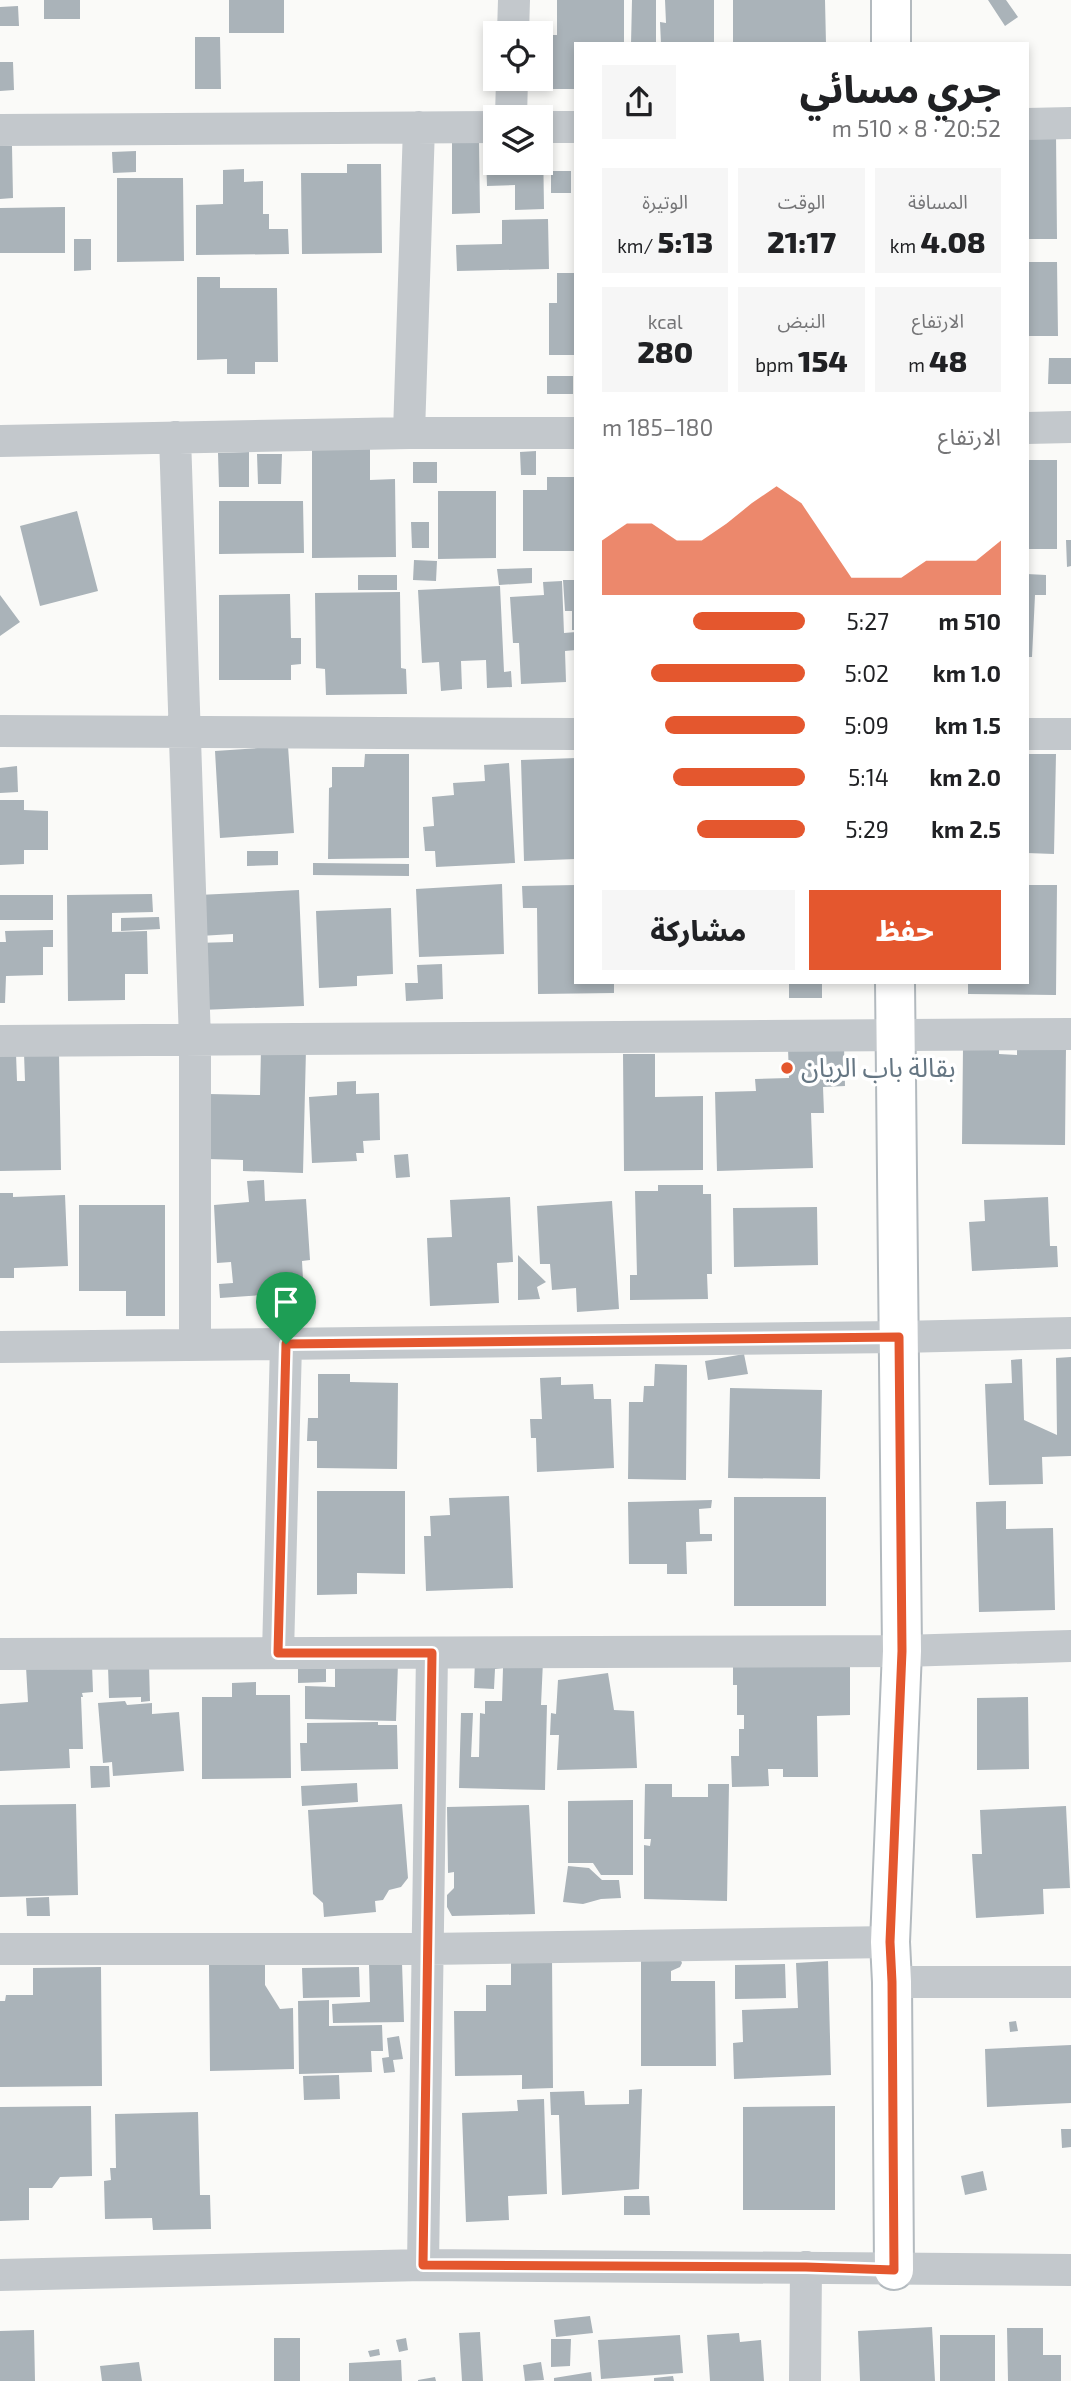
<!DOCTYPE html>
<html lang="ar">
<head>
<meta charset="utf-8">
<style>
	:root { --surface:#fff; --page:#f6f6f6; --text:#202124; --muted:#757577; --accent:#e4572e }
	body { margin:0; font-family:"Exo 2","Noto Sans Arabic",sans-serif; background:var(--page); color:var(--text); direction:rtl; height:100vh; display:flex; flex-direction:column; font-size:26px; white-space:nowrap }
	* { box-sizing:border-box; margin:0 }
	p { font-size:23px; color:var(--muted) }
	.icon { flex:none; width:38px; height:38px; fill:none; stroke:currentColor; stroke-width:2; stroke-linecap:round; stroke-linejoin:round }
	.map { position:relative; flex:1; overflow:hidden; direction:ltr }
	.panel { position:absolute; left:574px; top:42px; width:455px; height:942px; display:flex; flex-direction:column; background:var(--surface); border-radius:0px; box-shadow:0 4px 10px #0003; direction:rtl }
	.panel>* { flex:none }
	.tools { position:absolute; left:483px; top:21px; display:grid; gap:14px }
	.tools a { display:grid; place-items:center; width:70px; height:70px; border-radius:0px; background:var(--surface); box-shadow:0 4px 10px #0003; font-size:35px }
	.pin { position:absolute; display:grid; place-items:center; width:60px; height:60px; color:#fff; margin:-72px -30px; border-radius:50% 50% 50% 0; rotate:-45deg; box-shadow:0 0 7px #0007 }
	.pin .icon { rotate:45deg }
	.round { display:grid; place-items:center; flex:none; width:74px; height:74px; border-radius:0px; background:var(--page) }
	.summary { display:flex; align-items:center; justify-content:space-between; height:119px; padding:0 28px }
	h1 { font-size:38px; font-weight:800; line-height:52px }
	.metrics { display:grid; grid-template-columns:repeat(3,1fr); gap:10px; height:119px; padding:7px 28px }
	.metrics div { display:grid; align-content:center; border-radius:0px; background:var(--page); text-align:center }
	.metrics b { font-size:30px; font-weight:800 }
	.metrics small { font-size:19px; font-weight:400 }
	.metrics p { font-size:19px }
	.chart { height:196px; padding:14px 28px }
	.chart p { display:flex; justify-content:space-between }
	.chart svg { width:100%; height:126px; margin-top:7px; fill:var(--accent); opacity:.7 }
	.button { display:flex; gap:14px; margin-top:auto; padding:14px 28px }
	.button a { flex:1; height:80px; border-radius:0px; background:var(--accent); color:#fff; font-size:28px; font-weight:800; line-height:80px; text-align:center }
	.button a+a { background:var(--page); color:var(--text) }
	ul { padding:0 28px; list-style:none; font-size:23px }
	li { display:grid; grid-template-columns:112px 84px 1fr; align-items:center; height:52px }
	li i { height:18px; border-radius:9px; background:var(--accent) }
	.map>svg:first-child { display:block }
	.building { fill:#aab3b9 }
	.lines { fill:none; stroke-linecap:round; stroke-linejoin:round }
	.secondary-casing { stroke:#b3babf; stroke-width:42 }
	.street { stroke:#c3c8cc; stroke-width:32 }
	.secondary { stroke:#fff; stroke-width:38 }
	.route-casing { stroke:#fff; stroke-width:14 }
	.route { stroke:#e4572e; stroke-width:9 }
	.poi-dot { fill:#e4572e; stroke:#fff; stroke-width:2.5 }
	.labels { text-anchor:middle; stroke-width:7; stroke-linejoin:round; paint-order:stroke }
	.poi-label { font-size:26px; fill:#657683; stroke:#fff; text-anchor:start }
</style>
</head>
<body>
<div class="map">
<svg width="1071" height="2381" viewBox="0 0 1071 2381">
	<rect width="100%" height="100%" fill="#fafaf8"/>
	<path class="building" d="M44,0H80V19H44Z
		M229,0H284V33H229Z
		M557,0H624V44H576V89H547L546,35H557Z
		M632,0H656V44H631Z
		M665,0H714V44H661L660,22L666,23Z
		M733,0H825L826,44H733Z
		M988,0H1006L1018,17L1005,26Z
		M18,6L19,26H0V7Z
		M195,37H220L221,89H195Z
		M0,62H13L14,90L0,91Z
		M1056,134L1057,239H1027V135Z
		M479,141L480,213L452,214V142Z
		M541,141H543L544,209L515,210V185L487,186L486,154H495V163H541Z
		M0,146H12L13,198L0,199Z
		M136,151V172L113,173L112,152Z
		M347,164H381L382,253L302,254L301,173H347Z
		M244,169V182L263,181V214H269V229H288L289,254L196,255V205L223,204V170Z
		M551,171H571V193H551Z
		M117,178H183L184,261L117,262Z
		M65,207V253H0V208Z
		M548,219L549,269L457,271L456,245L502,244V220Z
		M74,239H91V270L74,271Z
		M1027,262H1057L1058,336H1027Z
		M557,273H576V355H549V303H557Z
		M197,277H220V288H277L278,362H255V374H227V359L197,360Z
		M1049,358H1071V384H1048Z
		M547,376H573V394H547Z
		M312,441H370V480L395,479L396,557L312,558Z
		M536,451V475H521L520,452Z
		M249,452V487H219L218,453Z
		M257,454H282L281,484H258Z
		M1027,460H1057V549H1027Z
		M413,462H437V483H413Z
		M547,477H576V551H523V490H547Z
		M438,491H496V558L438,559Z
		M219,501H303L304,553L219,554Z
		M77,511L98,591L40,606L20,526Z
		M411,522H429V548H412Z
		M1066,540H1071V566L1067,567Z
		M414,560L437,561L436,581L413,580Z
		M532,568V583L499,585L497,569Z
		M1027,574L1046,575V595H1035L1032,657H1027Z
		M358,575H397V590H358Z
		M563,580H576V630H572V611H565Z
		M562,581L564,633L576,632V650L565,651L566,682L521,684L519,643H513L510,597L544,595L543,582Z
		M500,586L504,672L511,671L512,687L487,688L486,660L461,661L462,689L441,691L439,662L422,663L418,590Z
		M400,592L401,668L406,669L407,694L326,695L325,669L316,668L315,593Z
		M290,594L291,638H301V664L291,665V680H219V595Z
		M0,595L20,622L0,636Z
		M288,746L294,833L220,838L215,751Z
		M365,754H409V858L328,859L329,788L332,787V767H364Z
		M1027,754H1056L1054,854L1027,853Z
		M576,758V859L524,861L521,760Z
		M509,763L515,863L436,867L435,851H425L423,827L434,826L432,797L454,795L453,783L485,781L484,765Z
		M17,766L18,792L0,793V768Z
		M0,800H24V810L48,811V850H24V864L0,865Z
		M247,851H278V865L247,866Z
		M313,863L409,864V876L313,875Z
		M502,884L504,954L419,957L416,889Z
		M576,885V982H614V993L538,994L537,908H523L522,886Z
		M1027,885H1057L1056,995L968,994V982H1027Z
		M299,890L304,1006L201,1010L194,943L233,942V934L200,936L198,895Z
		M152,894L153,912L112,913V932L147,931L148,974H125V1000L68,1001L67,895Z
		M0,895H53V920H0Z
		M391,908L393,974L357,976V986L319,988L316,911Z
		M159,917L160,929L121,931V918Z
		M53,930V947H43V975L6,976L5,1003H0V942H6L5,931Z
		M442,964L443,999L406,1001L405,983H418L417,965Z
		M789,982H822V998H789Z
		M844,1046L845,1086L823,1087L824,1113H811L813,1168L717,1171L715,1092L756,1091L755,1079L789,1078L788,1048Z
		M963,1047H999V1054L1017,1055V1047H1066L1065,1145L962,1144Z
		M261,1048L306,1049L303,1173L243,1171V1160L207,1159L209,1094L260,1095Z
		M16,1053L17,1081H25L24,1053H59L61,1170L0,1171V1054Z
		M623,1054H655V1097L703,1096V1170L624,1171Z
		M356,1081V1094L379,1093L380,1140L363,1141L364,1153H356L357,1161L312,1163L309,1097L337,1095V1082Z
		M408,1154L410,1177L396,1178L394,1155Z
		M264,1180L265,1201L306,1199L310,1260L302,1261L304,1297L278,1298V1285L261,1286L262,1295L220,1298L219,1284L233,1283L231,1262L217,1263L214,1205L249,1202L247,1181Z
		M658,1185H703V1194H711L712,1274H707L708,1299L630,1300V1275H637L635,1191H658Z
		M0,1193H13V1197L65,1195L68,1266L14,1268V1278H0Z
		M510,1197L513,1262L497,1263L499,1303L430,1306L427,1238L452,1237L450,1200Z
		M1048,1197L1050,1246H1057L1058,1267L972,1271L969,1222L985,1221L984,1200Z
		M612,1201L619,1309L577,1312L576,1288L552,1290L550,1264H540L537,1206Z
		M79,1205H165V1316H126V1291H79Z
		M817,1207L818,1265L734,1267L733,1208Z
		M518,1255L546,1282L537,1287L540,1299L518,1300Z
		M744,1354L748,1374L708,1380L705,1361Z
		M1071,1357V1456L1042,1457L1043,1484L989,1485L985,1384L1012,1383L1011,1360L1022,1359L1024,1420L1057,1435L1056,1358Z
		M655,1364L687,1365L686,1480L628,1479L629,1402H643L644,1386H654Z
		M318,1374H350V1382L398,1383L397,1469L317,1468V1441H307L308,1418H318Z
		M561,1377V1385L593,1384L594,1399H611L614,1468L537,1472L536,1438H531L530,1419H542L540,1378Z
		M730,1388L822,1390L820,1479L728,1478Z
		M317,1491H405V1574L357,1573V1594L317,1595Z
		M509,1496L513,1588L426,1591L424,1536H431L430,1516L450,1515L449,1498Z
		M734,1497H826V1606H734Z
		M712,1500L711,1508L699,1509L700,1534H712V1541L686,1542L687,1574H667V1564H629L628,1502Z
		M1006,1501V1529L1053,1528L1055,1610L979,1612L976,1502Z
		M475,1659L543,1661L541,1705H547L545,1790L459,1788L461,1713H473L471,1757H479L480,1713L485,1714V1701H502L503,1668L495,1669L494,1689L474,1688Z
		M850,1661V1715L817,1716L818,1777H783V1769H768L769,1786L732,1787L731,1756H739V1729H744V1715H737V1685H733V1662Z
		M298,1662H326V1682L298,1683Z
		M335,1663H398L396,1721L305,1719V1686L335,1687Z
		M92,1664L93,1692L82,1693L83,1697H81L83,1749H69L70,1768L0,1771V1704L28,1702L26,1667Z
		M149,1665L150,1701L141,1702V1697L109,1698L108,1666Z
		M608,1673L614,1710L634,1711L637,1768L557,1770L559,1735H550L551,1713L556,1714L558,1680Z
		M256,1682V1695H290L291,1778L202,1779V1697H232V1683Z
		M1028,1697L1029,1769L977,1770V1698Z
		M125,1701L127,1705L152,1703V1714L179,1712L184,1771L113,1776L112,1762L103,1763L98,1703Z
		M378,1722V1725H397L398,1769L301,1771L300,1743H307V1723Z
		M90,1766H109L110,1787L91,1788Z
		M357,1783L358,1802L302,1806L301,1786Z
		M645,1784H672V1797H708V1784H729L727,1901L644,1899V1845L650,1846L651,1839H644Z
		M633,1800V1875H601L593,1863H568V1801Z
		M76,1804L78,1895L0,1897V1805Z
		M402,1804L408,1878L401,1887L389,1890L383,1900L375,1901L376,1912L324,1917L323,1903L313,1894L308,1810Z
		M529,1805L535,1914L452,1916L447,1907V1895L454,1888V1872L448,1873L447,1807Z
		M1066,1806L1070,1888L1043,1889L1044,1914L976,1918L972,1854H982L980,1810Z
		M568,1866L589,1868L602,1880H619L621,1898L601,1899L583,1904L563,1902Z
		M49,1897L50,1916H27L26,1898Z
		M511,1956H552L553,2088L522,2089V2075L455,2076L454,2011H486V1985H511Z
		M641,1956L680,1958L682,1963L680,1967L671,1971V1981H715L716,2066H641Z
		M828,1961L831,2075L734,2079L733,2043L743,2042L742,2010L798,2008L796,1963Z
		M265,1963V1985L280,2009L293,2008L294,2069L210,2071L209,1964Z
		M402,1963L404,2022L333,2023L332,2004L370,2002L369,1964Z
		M785,1964L786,1998L735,1999V1965Z
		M101,1967L102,2086L0,2087V2001H5L6,1995H33V1968Z
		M359,1967L360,1997L303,1998L302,1968Z
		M329,2000V2026L382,2025L383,2051H371L372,2072L299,2074L298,2001Z
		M1016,2021L1018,2031L1010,2032L1009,2022Z
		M399,2036L403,2059L393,2060L395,2072L384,2073L382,2058L389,2057L387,2038Z
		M1071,2045V2103L987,2107L985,2049Z
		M339,2075L340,2099L304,2100L303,2076Z
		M642,2089L639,2189L562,2195L559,2115H551L550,2092L584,2091L585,2105L629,2104V2090Z
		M544,2099L547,2194L508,2196L509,2220L466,2222L462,2113L518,2111L517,2100Z
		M91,2106L92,2176L60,2177L52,2188H29V2220L0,2221V2107Z
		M835,2106V2210H743V2107Z
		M198,2112L200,2195H210L211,2229L153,2230L152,2218L105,2219L104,2181L111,2180L110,2168H116L115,2114Z
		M1061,2129H1071V2147L1062,2148Z
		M983,2171L987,2190L965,2195L961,2176Z
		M624,2196H649L650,2215H624Z
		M590,2316L593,2333L556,2337L554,2320Z
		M932,2327L935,2381H860L858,2331Z
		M1007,2328H1043V2355H1061V2381H1008Z
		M34,2330L35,2381H0V2331Z
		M480,2332L483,2381H462L459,2333Z
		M739,2333L740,2342L761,2340L764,2381H710L707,2335Z
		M680,2335L683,2373L601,2379L598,2340Z
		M940,2335H995V2381H940Z
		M274,2338H300V2381H274Z
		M406,2338L408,2350L399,2352L396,2340Z
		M551,2339H571L570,2366L551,2367Z
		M379,2349L380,2355L370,2357L368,2351Z
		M401,2360L402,2381H349V2363Z
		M139,2362L142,2381H102L100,2366Z
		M541,2362L544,2380L525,2381L523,2365Z
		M591,2372L592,2381H554V2378Z
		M673,2376L674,2381H654V2378Z
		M435,2377L436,2381H418V2380Z"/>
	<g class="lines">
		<defs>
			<path id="secondary" d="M891,0V44
				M894,2270L892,1982L890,1942L902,1651L895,982"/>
		</defs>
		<use href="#secondary" class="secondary-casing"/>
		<path class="street" d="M513,33L514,0
			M511,117L512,79
			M1027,124L1071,123
			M541,127H576
			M0,130L495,127
			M1027,428L1071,427
			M409,433L419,127
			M175,437L195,1041V1345
			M0,441L409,433H576
			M0,731L576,734
			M1027,734H1071
			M0,1041L1071,1034
			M0,1347L899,1337L1071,1333
			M278,1653L286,1344
			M0,1654L902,1651L1071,1646
			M0,1949H427L890,1942
			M892,1982H1071
			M423,2265L432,1653
			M0,2275L423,2265L1071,2270
			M805,2381L806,2267"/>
		<use href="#secondary" class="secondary"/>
	</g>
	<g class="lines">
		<defs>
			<path id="route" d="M899,1337L902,1651L890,1942L892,1982L894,2270L806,2267L423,2265L432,1653H278L286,1344Z"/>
		</defs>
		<use href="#route" class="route-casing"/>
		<use href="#route" class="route"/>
	</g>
	<circle class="poi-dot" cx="787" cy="1068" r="7"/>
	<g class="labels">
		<g class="poi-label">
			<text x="801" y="1077">بقالة باب الريان</text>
		</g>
	</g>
</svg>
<div class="tools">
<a><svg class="icon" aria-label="locate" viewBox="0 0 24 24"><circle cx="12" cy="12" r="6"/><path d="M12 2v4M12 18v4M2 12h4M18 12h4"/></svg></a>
<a><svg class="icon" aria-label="layers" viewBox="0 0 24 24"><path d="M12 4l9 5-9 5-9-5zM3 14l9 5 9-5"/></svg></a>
</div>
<div class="pin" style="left:286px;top:1344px;background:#1e9e55"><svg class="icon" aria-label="arrive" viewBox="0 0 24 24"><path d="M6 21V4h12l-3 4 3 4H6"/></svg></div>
<section class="panel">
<div class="summary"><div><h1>جري مسائي</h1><p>20:52 · 8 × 510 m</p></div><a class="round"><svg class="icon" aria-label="share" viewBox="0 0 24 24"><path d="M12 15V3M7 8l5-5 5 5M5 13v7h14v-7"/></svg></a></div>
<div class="metrics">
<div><p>المسافة</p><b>4.08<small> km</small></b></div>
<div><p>الوقت</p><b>21:17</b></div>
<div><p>الوتيرة</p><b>5:13<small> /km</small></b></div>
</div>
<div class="metrics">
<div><p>الارتفاع</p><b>48<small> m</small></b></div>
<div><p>النبض</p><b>154<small> bpm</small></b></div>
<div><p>kcal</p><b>280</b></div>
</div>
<div class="chart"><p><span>الارتفاع</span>180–185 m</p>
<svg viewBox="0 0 160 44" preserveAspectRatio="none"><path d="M0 44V25L10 19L20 19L30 25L40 25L50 19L60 12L70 6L80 12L90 25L100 38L110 38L120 38L130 32L140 32L150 32L160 25V44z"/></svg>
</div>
<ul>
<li><b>510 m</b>5:27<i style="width:55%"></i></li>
<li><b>1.0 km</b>5:02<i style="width:76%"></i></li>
<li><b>1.5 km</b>5:09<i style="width:69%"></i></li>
<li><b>2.0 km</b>5:14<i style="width:65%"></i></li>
<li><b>2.5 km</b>5:29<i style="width:53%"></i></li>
</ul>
<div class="button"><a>حفظ</a><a>مشاركة</a></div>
</section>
</div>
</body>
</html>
